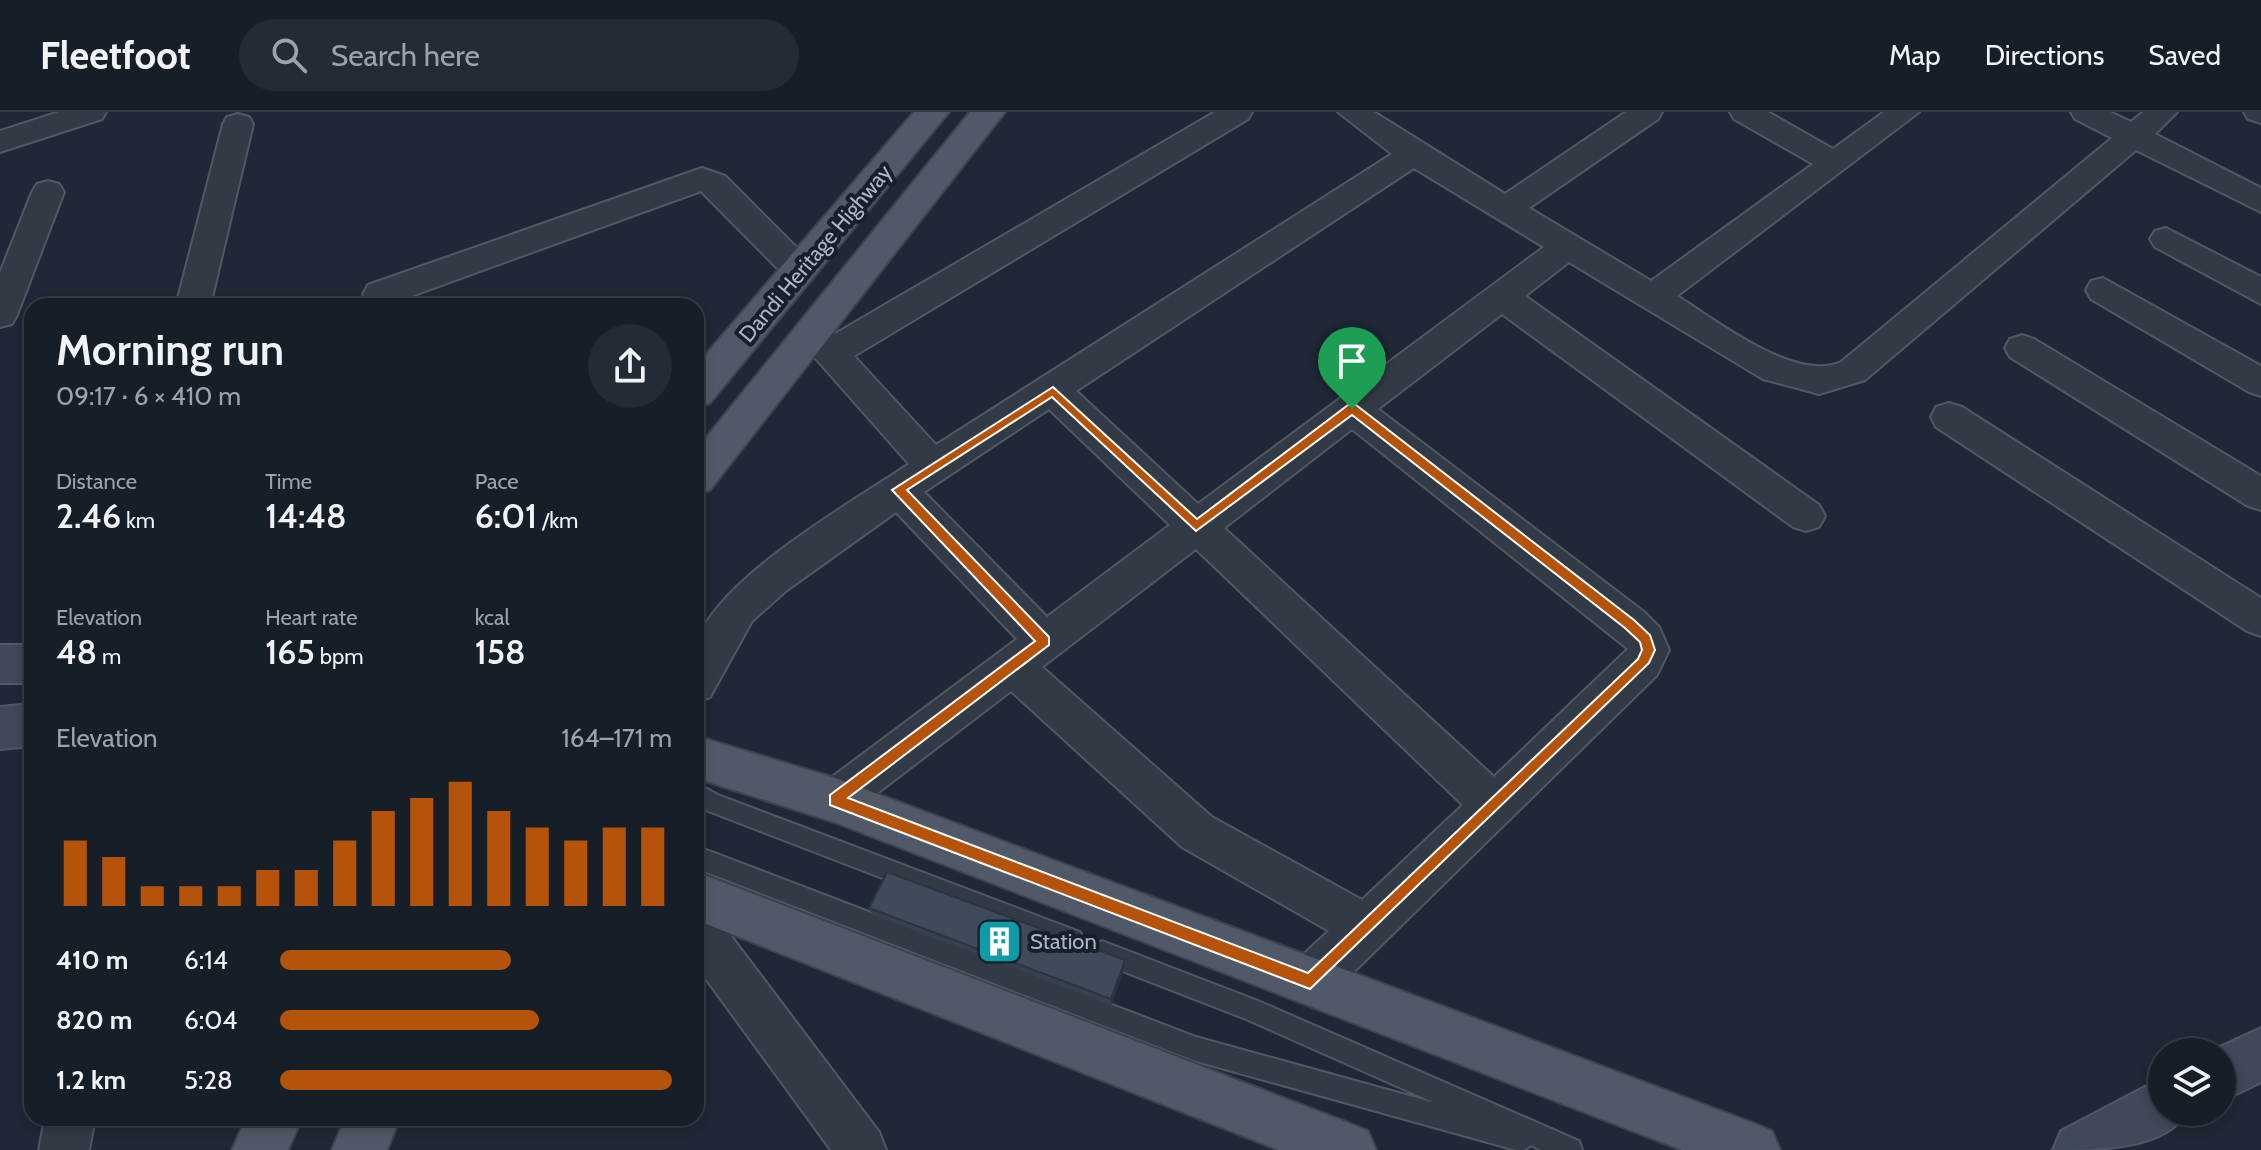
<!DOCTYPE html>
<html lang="en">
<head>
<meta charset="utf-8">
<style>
	:root { --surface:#161e28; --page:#232b34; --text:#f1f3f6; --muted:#9ea2a8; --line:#353c45; --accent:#b45309 }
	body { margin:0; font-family:Cabin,sans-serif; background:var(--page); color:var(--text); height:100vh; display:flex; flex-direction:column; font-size:30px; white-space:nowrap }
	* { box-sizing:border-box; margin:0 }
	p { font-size:26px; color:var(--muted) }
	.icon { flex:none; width:44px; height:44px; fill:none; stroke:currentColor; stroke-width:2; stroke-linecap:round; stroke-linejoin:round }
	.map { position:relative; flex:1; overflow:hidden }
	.panel { position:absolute; left:24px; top:186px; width:680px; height:828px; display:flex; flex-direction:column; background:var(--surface); border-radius:24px; box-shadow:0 4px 12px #0003,0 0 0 2px var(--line) }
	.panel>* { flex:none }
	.controls { position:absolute; left:2148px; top:926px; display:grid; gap:16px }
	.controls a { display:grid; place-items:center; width:88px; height:88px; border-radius:50%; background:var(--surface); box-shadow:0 4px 12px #0003,0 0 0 2px var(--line); font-size:40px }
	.pin { position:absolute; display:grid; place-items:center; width:68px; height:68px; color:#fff; margin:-82px -34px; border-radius:50% 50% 50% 0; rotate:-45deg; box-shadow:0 0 8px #0007 }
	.pin .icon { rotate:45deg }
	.round { display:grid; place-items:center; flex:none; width:84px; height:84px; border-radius:42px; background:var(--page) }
	.headline { display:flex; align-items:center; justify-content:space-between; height:136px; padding:0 32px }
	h1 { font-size:44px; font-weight:600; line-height:60px }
	.stats { display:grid; grid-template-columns:repeat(3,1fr); gap:12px; height:136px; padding:8px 32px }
	.stats div { display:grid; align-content:center }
	.stats b { font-size:34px; font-weight:600 }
	.stats small { font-size:22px; font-weight:400 }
	.stats p { font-size:22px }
	.chart { height:224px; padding:16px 32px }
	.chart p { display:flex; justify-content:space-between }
	.chart svg { width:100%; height:144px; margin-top:8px; stroke:var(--accent); stroke-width:6 }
	ul { padding:0 32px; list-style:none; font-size:26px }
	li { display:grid; grid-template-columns:128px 96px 1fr; align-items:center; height:60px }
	li i { height:20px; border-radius:10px; background:var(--accent) }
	header { display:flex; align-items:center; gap:48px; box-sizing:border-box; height:112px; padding:0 40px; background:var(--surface); border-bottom:2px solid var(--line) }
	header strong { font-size:38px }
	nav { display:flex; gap:44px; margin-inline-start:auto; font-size:28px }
	.search { width:560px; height:72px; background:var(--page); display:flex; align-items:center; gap:20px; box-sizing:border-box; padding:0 28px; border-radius:44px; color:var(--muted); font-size:30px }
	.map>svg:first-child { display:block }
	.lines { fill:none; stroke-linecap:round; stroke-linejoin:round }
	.lane-casing { stroke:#4f5865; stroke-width:4 }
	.street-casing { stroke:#4f5865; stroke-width:4 }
	.secondary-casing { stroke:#4f5865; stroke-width:4 }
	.primary-casing { stroke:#3b4350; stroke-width:4 }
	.lane { fill:#323a46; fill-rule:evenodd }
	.street { fill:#323a46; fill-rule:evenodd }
	.secondary { fill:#3f495a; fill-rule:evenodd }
	.primary { fill:#4f5967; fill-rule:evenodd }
	.wall { fill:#36404e }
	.shaded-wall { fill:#2c3440 }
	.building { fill:#3f4b5b; stroke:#2c3440; stroke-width:2 }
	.route { fill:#b45309; stroke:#fff; stroke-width:2; fill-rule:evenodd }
	.labels { text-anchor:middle; stroke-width:8; stroke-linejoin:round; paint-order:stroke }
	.street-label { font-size:22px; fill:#abb5c4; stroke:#171f2b }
	.poi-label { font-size:22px; fill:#abb5c4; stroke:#171f2b; text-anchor:start }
</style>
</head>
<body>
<header>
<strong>Fleetfoot</strong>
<div class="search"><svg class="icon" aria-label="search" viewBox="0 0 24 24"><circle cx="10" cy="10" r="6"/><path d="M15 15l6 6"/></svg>Search here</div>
<nav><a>Map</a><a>Directions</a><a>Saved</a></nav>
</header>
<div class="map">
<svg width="2261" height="1038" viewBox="0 0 2261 1038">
	<rect width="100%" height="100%" fill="#1e2836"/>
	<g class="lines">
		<defs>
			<path id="lane" d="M696,671L718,683L1072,817L1080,820L1083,828L1080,836L1072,839L703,697L696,693Z
				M696,734L1196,925L1435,991L1246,907L1094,848L1090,840L1094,832L1102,829L1258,889L1579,1029L1582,1038H1541L1531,1033L1524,1038H1516L1196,949L696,756Z"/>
			<path id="street" d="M59,0H106L102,7L0,40V19Z
				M1215,0H1252L1248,7L854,244L936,333L1392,42L1338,0H1374L1505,82L1626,0H1662L1658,7L1529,96L1651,169L1813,52L1734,7L1730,0H1768L1833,37L1884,0H1919L1677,184C1716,208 1795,271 1841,250L2112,26L2075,7L2071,0H2110L2131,10L2143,0H2177L2155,22L2261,76V100L2136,38L1865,268L1819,282L1763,267L1569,150L1525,184L1819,393L1825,404L1819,415L1806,419L1793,415L1502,202L1378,297L1644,500L1659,515L1669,538L1657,563L1327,886L1310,892L1293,886L1287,869L1293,852L1329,819L1182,735L1011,579L850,702L835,708L820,702L813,688L820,674L1017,527L896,400L787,478L752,509L710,585L696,590C696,573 692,550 696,534C713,468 853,390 909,352L803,232L798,223L803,214C817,210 825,211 835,222ZM1414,56L1544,135L1198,392L1076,279ZM1049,297L1170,413L1047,505L924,380ZM1352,317L1628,537L1494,665L1224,416ZM1196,437L1463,693L1362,788L1212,705L1042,555Z
				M2244,0H2261V11L2248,7Z
				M238,2L249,5L253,12L210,194H176L223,12L227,5Z
				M702,56L725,64L812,151L817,159L812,167L800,171L788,167L701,79L392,191L380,194L368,191L363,182L368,173Z
				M48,69L59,72L64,80L17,203L12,212L0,215V161L32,80L37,72Z
				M2166,116L2261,165V192L2155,135L2150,127L2155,119Z
				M2103,166L2261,254V284L2249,280L2091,187L2086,178L2091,169Z
				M2022,223L2034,227L2261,364V398L2248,394L2010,245L2005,236L2010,227Z
				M1949,291L1962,295L2261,486V524L2247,519L1936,315L1931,305L1936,295Z
				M696,793L712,799L879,1020L886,1038H831L696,853Z
				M45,1006H95L89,1038H39Z"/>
			<path id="secondary" d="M0,533H32V571H0Z
				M32,592V634L0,637V595Z
				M2261,916V970L2222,989V940H2209Z
				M2162,966V1000H2186C2167,1038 2093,1038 2053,1038L2061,1019Z"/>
			<path id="primary" d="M914,0H949L710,291L696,296V254Z
				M970,0H1005L710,378L696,383V338Z
				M696,624L835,666L1753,1011L1772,1019L1780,1038H1682L834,710L696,666Z
				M696,760L1349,1011L1368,1019L1376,1038H1279L696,808Z
				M246,1006H302L288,1038H232Z
				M345,1006H400L387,1038H332Z"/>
		</defs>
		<use href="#lane" class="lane-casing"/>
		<use href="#street" class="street-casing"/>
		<use href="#secondary" class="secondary-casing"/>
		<use href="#primary" class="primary-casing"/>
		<use href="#lane" class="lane"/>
		<use href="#street" class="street"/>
		<use href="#secondary" class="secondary"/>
		<use href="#primary" class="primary"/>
	</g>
	<path class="wall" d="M869,796L1125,848V855L1111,893L873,803Z"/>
	<path class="shaded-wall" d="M1125,848V855L1111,893V887Z"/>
	<path class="building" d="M887,760L1125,848L1111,887L869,796Z"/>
	<path class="route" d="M1053,275L1197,407L1348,293H1356L1634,508L1650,523L1655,538L1649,551L1310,877L830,693V683L1035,529L892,378ZM1052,285L1196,419L1352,303L1625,516L1640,530L1642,538L1638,547L1308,861L848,686L1049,533V525L907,378Z"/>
	<defs>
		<symbol id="building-square" viewBox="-11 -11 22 22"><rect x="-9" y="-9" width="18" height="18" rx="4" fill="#0f9aa8" stroke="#171f2b"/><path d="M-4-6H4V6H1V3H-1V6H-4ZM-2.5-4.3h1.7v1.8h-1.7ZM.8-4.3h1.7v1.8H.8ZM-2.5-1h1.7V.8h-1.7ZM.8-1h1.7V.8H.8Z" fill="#fff"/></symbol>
	</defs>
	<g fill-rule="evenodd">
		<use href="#building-square" x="974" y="804" width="51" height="51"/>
	</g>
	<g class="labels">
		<g class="street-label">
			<text transform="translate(815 141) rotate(-50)" y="8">Dandi Heritage Highway</text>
		</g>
		<g class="poi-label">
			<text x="1030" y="837">Station</text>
		</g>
	</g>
</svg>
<div class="controls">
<a><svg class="icon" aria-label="layers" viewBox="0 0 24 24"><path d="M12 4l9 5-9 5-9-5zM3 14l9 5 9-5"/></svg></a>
</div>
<div class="pin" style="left:1352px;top:297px;background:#1e9e55"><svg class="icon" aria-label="arrive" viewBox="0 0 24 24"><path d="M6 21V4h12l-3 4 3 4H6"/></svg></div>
<section class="panel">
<div class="headline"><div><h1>Morning run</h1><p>09:17 · 6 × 410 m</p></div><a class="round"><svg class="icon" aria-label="share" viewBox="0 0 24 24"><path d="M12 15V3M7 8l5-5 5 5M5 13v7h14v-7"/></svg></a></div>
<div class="stats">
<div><p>Distance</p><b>2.46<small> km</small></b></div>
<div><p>Time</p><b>14:48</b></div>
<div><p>Pace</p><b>6:01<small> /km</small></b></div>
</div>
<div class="stats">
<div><p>Elevation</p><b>48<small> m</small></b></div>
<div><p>Heart rate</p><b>165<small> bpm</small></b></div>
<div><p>kcal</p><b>158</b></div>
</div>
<div class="chart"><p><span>Elevation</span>164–171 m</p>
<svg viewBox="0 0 160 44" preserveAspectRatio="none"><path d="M5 44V24M15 44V29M25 44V38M35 44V38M45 44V38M55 44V33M65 44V33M75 44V24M85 44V15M95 44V11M105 44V6M115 44V15M125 44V20M135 44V24M145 44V20M155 44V20"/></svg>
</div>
<ul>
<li><b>410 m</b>6:14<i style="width:59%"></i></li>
<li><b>820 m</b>6:04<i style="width:66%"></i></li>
<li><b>1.2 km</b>5:28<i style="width:100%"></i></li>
</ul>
</section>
</div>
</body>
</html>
